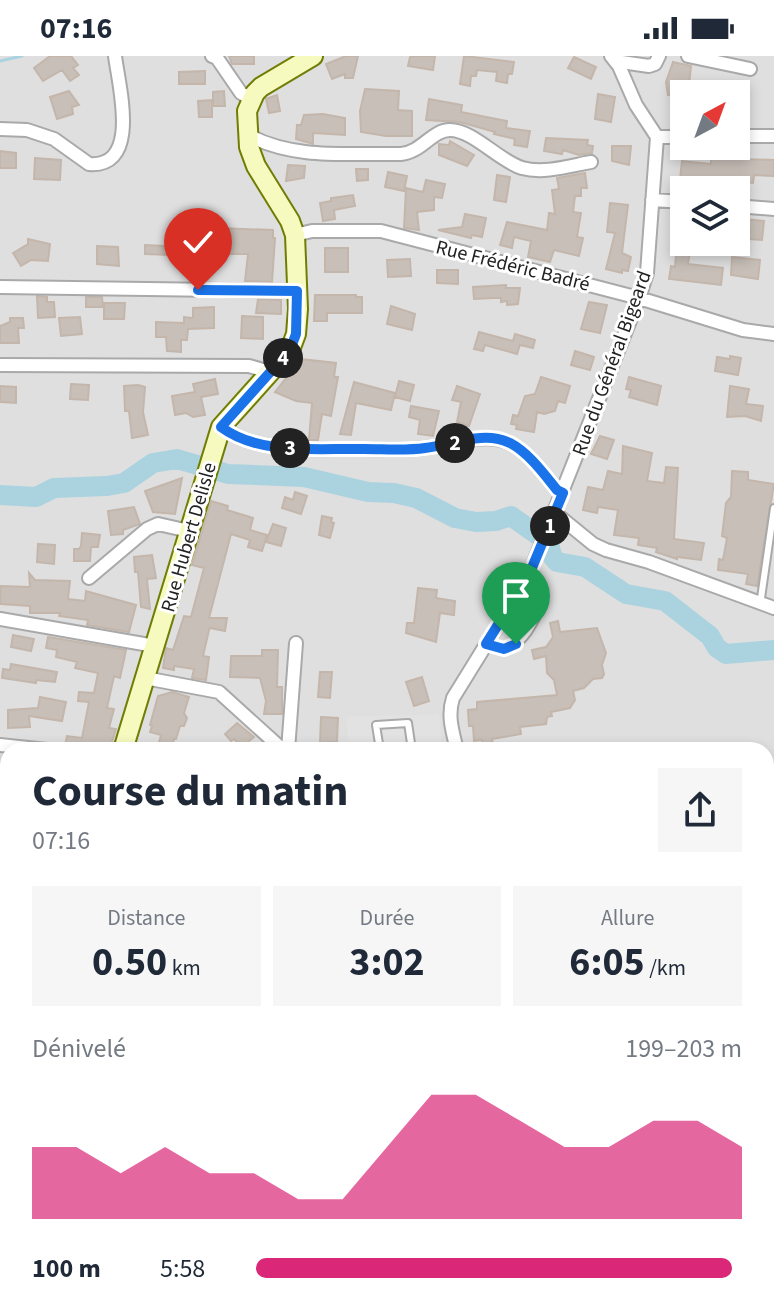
<!DOCTYPE html>
<html lang="fr">
<head>
<meta charset="utf-8">
<style>
	:root { --surface:#fff; --page:#f6f6f7; --text:#1f2937; --muted:#747a83; --accent:#db2777 }
	body { margin:0; font-family:"Source Sans 3",sans-serif; background:var(--page); color:var(--text); height:100vh; display:flex; flex-direction:column; font-size:30px; white-space:nowrap }
	* { box-sizing:border-box; margin:0 }
	p { font-size:26px; color:var(--muted) }
	.icon { flex:none; width:44px; height:44px; fill:none; stroke:currentColor; stroke-width:2; stroke-linecap:round; stroke-linejoin:round }
	.map { position:relative; flex:1; overflow:hidden }
	.details { position:absolute; left:0px; top:686px; width:774px; height:574px; display:flex; flex-direction:column; background:var(--surface); border-radius:24px 24px 0 0; box-shadow:0 4px 12px #0003 }
	.details>* { flex:none }
	.needle { width:52px; rotate:41deg }
	.tools { position:absolute; left:670px; top:24px; display:grid; gap:16px }
	.tools a { display:grid; place-items:center; width:80px; height:80px; border-radius:0px; background:var(--surface); box-shadow:0 4px 12px #0003; font-size:40px }
	.pin { position:absolute; display:grid; place-items:center; width:68px; height:68px; color:#fff; margin:-82px -34px; border-radius:50% 50% 50% 0; rotate:-45deg; box-shadow:0 0 8px #0007 }
	.pin .icon { rotate:45deg }
	.km { position:absolute; width:40px; height:40px; margin:-20px; border-radius:50%; background:#222; color:#fff; font-size:22px; line-height:40px; text-align:center }
	.round { display:grid; place-items:center; flex:none; width:84px; height:84px; border-radius:0px; background:var(--page) }
	.overview { display:flex; align-items:center; justify-content:space-between; height:136px; padding:0 32px }
	h1 { font-size:44px; font-weight:700; line-height:60px }
	.metrics { display:grid; grid-template-columns:repeat(3,1fr); gap:12px; height:136px; padding:8px 32px }
	.metrics div { display:grid; align-content:center; border-radius:0px; background:var(--page); text-align:center }
	.metrics b { font-size:40px; font-weight:700 }
	.metrics small { font-size:22px; font-weight:400 }
	.metrics p { font-size:22px }
	.chart { height:224px; padding:16px 32px }
	.chart p { display:flex; justify-content:space-between }
	.chart svg { width:100%; height:144px; margin-top:8px; fill:var(--accent); opacity:.7 }
	ul { padding:0 32px; list-style:none; font-size:26px }
	li { display:grid; grid-template-columns:128px 96px 1fr; align-items:center; height:60px }
	li i { height:20px; border-radius:10px; background:var(--accent) }
	.status { display:flex; justify-content:space-between; align-items:center; height:56px; padding:0 40px; background:var(--surface); direction:ltr }
	.status svg { height:22px; fill:currentColor }
	.map>svg:first-child { display:block }
	.residential { fill:#e0dfdf; fill-rule:evenodd }
	.forest { fill:url(#forest-crowns) }
	.parking { fill:#e2e2e2 }
	.lines { fill:none; stroke-linecap:round; stroke-linejoin:round }
	.stream { stroke:#aad3df; stroke-width:3 }
	.river { stroke:#aad3df; stroke-width:20 }
	.building { fill:#c7bfb8; stroke:#c4b6ab; stroke-width:2 }
	.lane-casing { stroke:#a9a9a9; stroke-width:10 }
	.street-casing { stroke:#a9a9a9; stroke-width:16 }
	.secondary-casing { stroke:#707d05; stroke-width:22 }
	.lane { stroke:#fff; stroke-width:6 }
	.street { stroke:#fff; stroke-width:12 }
	.secondary { stroke:#f7fabf; stroke-width:18 }
	.route-casing { stroke:#fff; stroke-width:16 }
	.route { stroke:#1a73e8; stroke-width:10 }
	.labels { text-anchor:middle; stroke-width:6; stroke-linejoin:round; paint-order:stroke }
	.street-label { font-size:20px; fill:#222; stroke:#fff }
</style>
</head>
<body>
<div class="status"><b>07:16</b><svg viewBox="0 0 49 12"><path d="M0 12V9h3v3zM5 12V6h3v6zM10 12V3h3v9zM15 12V0h3v12zM26 1h20v11H26zM47 4h2v5h-2z"/></svg></div>
<div class="map">
<svg width="774" height="1259" viewBox="0 0 774 1259">
	<defs>
		<pattern id="forest-crowns" width="20" height="18" patternUnits="userSpaceOnUse" patternTransform="scale(2)"><rect width="20" height="18" fill="#add19e"/><path d="M2 6a3 3 0 1 1 6 0M12 15a3 3 0 1 1 6 0" fill="none" stroke="#95b388"/></pattern>
	</defs>
	<rect width="100%" height="100%" fill="#f2efe9"/>
	<path class="residential" d="M0,0H774V1259H0ZM684,38H736V90H684ZM684,134H736V186H684ZM8,694H766V1252H8Z"/>
	<path class="forest" d="M175,1252H276L291,1259H226L223,1255V1259H174Z"/>
	<path class="parking" d="M439,659L442,694H348L347,660Z"/>
	<g class="lines">
		<path class="stream" d="M0,5L22,0"/>
		<path class="river" d="M0,439L36,441L54,432L107,430L124,427L153,407L177,403L228,418L304,421L368,436L394,437L416,442L455,462L476,466L496,465L511,460L549,487L552,500L557,506L585,511L626,538L665,545L710,580L717,592L726,598L774,594"/>
	</g>
	<path class="building" d="M50,0H71L78,9L73,12L79,19L70,25L62,14L43,25L34,12Z
		M229,0H254V8H232Z
		M346,0H358L353,22H345V18L332,23L326,8Z
		M414,0H435L433,14L408,10L410,1Z
		M464,0L514,6L512,18H508L507,27L496,25L497,16L477,14L476,20H471L470,30L460,28Z
		M574,1L596,11L591,23L568,12Z
		M673,6L691,10L688,38H684V42L668,39L666,26Z
		M205,15V28H179V16Z
		M708,25L734,30L738,38H706Z
		M365,33L399,35L398,54L412,55V80H386L361,76L360,55Z
		M69,35L79,49L72,51L73,58L57,63L50,41Z
		M224,35L225,50H213V36Z
		M598,38L615,41L611,66L595,63Z
		M277,39L280,55L269,57L266,43Z
		M429,43L462,49L461,56L507,65L506,72L530,75L527,91L514,89L515,83L494,78L495,76L460,66L426,64Z
		M212,44V61H199L198,45Z
		M323,58L345,62V79L313,77V88L296,83L297,69H301L304,59Z
		M546,82L588,84L587,89L593,90L592,97L579,99L563,94L562,98L544,95Z
		M450,85L474,99L467,110L439,99V88L449,89Z
		M612,90H631L629,109L612,105Z
		M0,95L16,97V112H0Z
		M35,102L61,104L60,124L34,123Z
		M711,102L774,104V120L754,119L753,127L716,123L715,132L693,130V134L679,133L682,105L711,108Z
		M288,109L305,110L304,122L286,125Z
		M356,113H368V124L357,125Z
		M388,116L407,120L404,135L385,131Z
		M585,117L587,132H581V140H575L573,156L581,157L577,181L583,182L579,200L554,194L550,206L528,201L531,185L514,181L512,192L500,189L507,166L547,174L549,157L555,158L552,134L559,133L557,122Z
		M497,119L510,121L506,146L494,144Z
		M426,124L445,128L442,142L434,141V154L417,156L419,174L404,172L406,132L423,136Z
		M353,139L355,150L334,154L335,163L323,165L320,147L331,145V142Z
		M610,147L628,149L622,197L631,201L628,215L622,214V217L606,213L615,177L607,176Z
		M465,158L486,162L482,181L472,179L471,182L438,174L462,171Z
		M744,163L764,165L762,184L749,183L750,174L744,173Z
		M675,168L684,169V181L674,180Z
		M218,172L273,174V182H275L272,226L245,225L248,198H217V187L200,186V180L218,179Z
		M196,182L198,200L145,198V189L188,191L187,183Z
		M28,183L50,188L48,205L31,204L21,210L13,197L28,188Z
		M677,186H691L688,208L723,212L721,229L669,223L671,210L675,211Z
		M97,190L118,191L119,210L97,208Z
		M325,192H348V216H325Z
		M732,201L760,204L758,223L731,219Z
		M410,203L411,220L388,221L387,204Z
		M437,214H458V228L437,227Z
		M506,229V232H520L518,248L507,249V245L501,246V242H494L474,243L473,231Z
		M315,239H356V241H362V257H327V265H314Z
		M37,240L47,241V246H54L55,261L38,262Z
		M86,241H102L103,251H86Z
		M258,243L281,244V258L256,257Z
		M589,246L607,249L600,277L581,273Z
		M104,247H125L124,263H104Z
		M391,250L415,258L412,274L387,268Z
		M214,251V272L188,273L187,284H181V296L167,295L166,281H156V266L184,267V261L193,262V252Z
		M242,260L263,261V283L241,282Z
		M80,261L82,278L61,280L59,262Z
		M10,262H23L24,272H18L19,287H0V270L10,266Z
		M479,276L513,285L515,278L535,284L533,292L520,289L517,298L485,289L483,295L474,293Z
		M575,295L594,301L590,314L571,309Z
		M730,300L741,302L738,319L715,315L717,301L730,303Z
		M301,303L336,307L334,321H338L331,360L322,358L318,384H309L312,347L296,345L275,336Z
		M541,321L570,330L565,347L558,345L555,355L544,358L537,356L534,376L516,373L517,369L511,368L513,359L518,360L525,340L535,338Z
		M629,321L661,330L657,349L629,341L631,334L626,333Z
		M215,323L218,338L201,341L205,359L193,361L186,357L175,359L172,340L195,336L193,328Z
		M399,325L414,329L410,345L395,341Z
		M354,326L395,337L391,354L356,347L351,379L340,378Z
		M71,328L89,329L88,344L70,343Z
		M138,329L145,331L143,356L148,379L132,382L129,355H125L124,330Z
		M0,330L16,331V347L0,346Z
		M457,330L480,338L469,370L457,366L461,346L452,344Z
		M730,330L749,333L746,348L763,350L761,365L745,360L727,361Z
		M411,350L439,355L433,380L418,378L420,364L409,361Z
		M600,380L614,384L607,403L591,398Z
		M623,390L652,397L647,425L664,427L666,411L678,412L674,483L704,487L701,504L677,501V503L656,496L657,492L638,489L639,482L614,479L618,454L598,451L597,457L583,454L588,431L603,434L608,415L622,418Z
		M732,415L748,416V424L774,428L757,530L746,528L748,518L718,514L719,503L723,504L727,482L722,480L726,447L731,441Z
		M182,422L175,458L153,456L145,435Z
		M295,436L307,440L301,458L282,452L285,441L293,444Z
		M211,445L228,450L227,454L253,462L250,474L267,479L262,495L248,491L250,484L231,478L209,562H227L225,575L210,572L209,574L203,600L209,601L206,624L192,622L194,613L174,610V614L163,612L166,592L173,594L184,560L191,561L204,512L192,509Z
		M134,451L140,468L123,474V478L111,479L108,455Z
		M322,460L332,462L331,466L334,467L330,482L319,479Z
		M273,468L286,472L281,490L266,486Z
		M82,477L100,479L98,491H91L90,505H74V493H79L81,490Z
		M38,488L55,489L54,508L37,506Z
		M152,499L156,522L147,523L150,553L141,551L138,516H135L134,501Z
		M29,517L35,524L70,525L68,543L85,545L86,535L136,549L129,576L87,569L88,564L59,560L60,557H30V550L0,548L1,530L30,531Z
		M418,532L437,534L436,542L455,545L454,559L440,557L436,586L406,577L407,567H414Z
		M558,565L560,576L597,572L606,597L602,609L604,618L602,622L593,623L584,632L573,635L575,644L570,652L551,656L552,660L547,661L546,668L520,671L521,678L492,683L494,694H484L482,684L474,685L473,670H469L468,654L477,653V646L557,639L554,624L547,617L546,600L534,603L532,594L546,591L553,581L550,567Z
		M13,579L34,583L31,595L11,591Z
		M48,581L126,594L120,622L114,620L107,652L114,653L109,672L116,673L110,692L92,694L65,690L67,680L82,682L89,646L78,645L79,636L94,637L98,617L75,612L77,606L56,601L57,594L46,592Z
		M262,594H278L277,631H282V658H264L266,645L260,622L230,621L231,600H262Z
		M11,608L57,616L55,626L36,624V627L2,622L3,613L10,614Z
		M320,616H332L330,642L318,641Z
		M422,621L429,645L414,650L406,626Z
		M172,636L189,641L184,657L187,662L184,670H180L176,683H174L171,694H157L161,679L150,676L152,670L150,669L158,640Z
		M40,641L66,646L62,665L29,660L30,671L8,672V654L38,652Z
		M321,661L338,662L337,686L320,687Z
		M237,667L254,681L242,691L234,683L231,685L225,678Z"/>
	<g class="lines">
		<defs>
			<path id="lane" d="M760,549L774,452
				M486,588C524,597 526,578 543,550
				M380,694L376,669L408,667L412,694"/>
			<path id="street" d="M212,0L217,2L241,37L251,43
				M611,0L619,10L636,49L657,81
				M688,0L750,13
				M615,5L649,10L655,8L659,0
				M0,73L27,74L54,83L89,108C141,112 119,31 115,0
				M248,79C294,104 349,97 401,98C422,96 432,74 450,74C473,74 499,105 522,112C544,118 569,110 591,106
				M736,80H774
				M657,81H684
				M652,144L684,146
				M736,150L774,153
				M295,179L312,175H381L639,242L743,274L774,278
				M0,231L297,235
				M0,309L249,310L263,314L269,319
				M221,371C260,400 318,392 364,393C384,393 405,395 425,392C452,389 483,375 510,387C529,397 544,418 557,434L563,437
				M555,457L593,488L606,494L649,506L774,552
				M89,522L147,473L158,468L189,475
				M0,563L155,590
				M145,622L219,636L283,694
				M0,689L47,694
				M288,694L296,587
				M457,694C453,677 447,660 453,642L529,519L639,242L647,217L657,81
				M0,806L8,800
				M766,864L774,866
				M0,1073L8,1075
				M766,1090L774,1091
				M0,1166L8,1164
				M465,1252L488,1256"/>
			<path id="secondary" d="M123,694L221,371L290,294L296,278L298,253L295,179L290,165L256,110L249,91L247,55L255,37L261,31L313,0
				M0,973L8,974
				M111,1252V1259"/>
		</defs>
		<use href="#lane" class="lane-casing"/>
		<use href="#street" class="street-casing"/>
		<use href="#secondary" class="secondary-casing"/>
		<use href="#lane" class="lane"/>
		<use href="#street" class="street"/>
		<use href="#secondary" class="secondary"/>
	</g>
	<g class="lines">
		<defs>
			<path id="route" d="M198,234L297,235L296,278L290,294L221,371C260,400 318,392 364,393C384,393 405,395 425,392C452,389 484,374 510,387C529,397 544,418 557,434L563,437L529,519L486,588L504,593L516,588"/>
		</defs>
		<use href="#route" class="route-casing"/>
		<use href="#route" class="route"/>
	</g>
	<g class="labels">
		<g class="street-label">
			<text transform="translate(513 209) rotate(14)" y="7">Rue Frédéric Badré</text>
			<text transform="translate(611 307) rotate(-70)" y="7">Rue du Général Bigeard</text>
			<text transform="translate(188 481) rotate(-74)" y="7">Rue Hubert Delisle</text>
		</g>
	</g>
</svg>
<div class="tools">
<a><svg class="needle" viewBox="-14 -14 28 28"><path d="M0-13l5 13h-10z" fill="#e53935"/><path d="M0 13l5-13h-10z" fill="#747a83"/></svg></a>
<a><svg class="icon" aria-label="layers" viewBox="0 0 24 24"><path d="M12 4l9 5-9 5-9-5zM3 14l9 5 9-5"/></svg></a>
</div>
<div class="pin" style="left:516px;top:588px;background:#1e9e55"><svg class="icon" aria-label="arrive" viewBox="0 0 24 24"><path d="M6 21V4h12l-3 4 3 4H6"/></svg></div>
<div class="pin" style="left:198px;top:234px;background:#d93025"><svg class="icon" aria-label="check" viewBox="0 0 24 24"><path d="M5 12l5 5 9-10"/></svg></div>
<b class="km" style="left:550px;top:470px">1</b>
<b class="km" style="left:455px;top:387px">2</b>
<b class="km" style="left:290px;top:392px">3</b>
<b class="km" style="left:283px;top:302px">4</b>
<section class="details">
<div class="overview"><div><h1>Course du matin</h1><p>07:16</p></div><a class="round"><svg class="icon" aria-label="share" viewBox="0 0 24 24"><path d="M12 15V3M7 8l5-5 5 5M5 13v7h14v-7"/></svg></a></div>
<div class="metrics">
<div><p>Distance</p><b>0.50<small> km</small></b></div>
<div><p>Durée</p><b>3:02</b></div>
<div><p>Allure</p><b>6:05<small> /km</small></b></div>
</div>
<div class="chart"><p><span>Dénivelé</span>199–203 m</p>
<svg viewBox="0 0 160 44" preserveAspectRatio="none"><path d="M0 44V22L10 22L20 30L30 22L40 30L50 30L60 38L70 38L80 22L90 6L100 6L110 14L120 22L130 22L140 14L150 14L160 22V44z"/></svg>
</div>
<ul>
<li><b>100 m</b>5:58<i style="width:98%"></i></li>
</ul>
</section>
</div>
</body>
</html>
